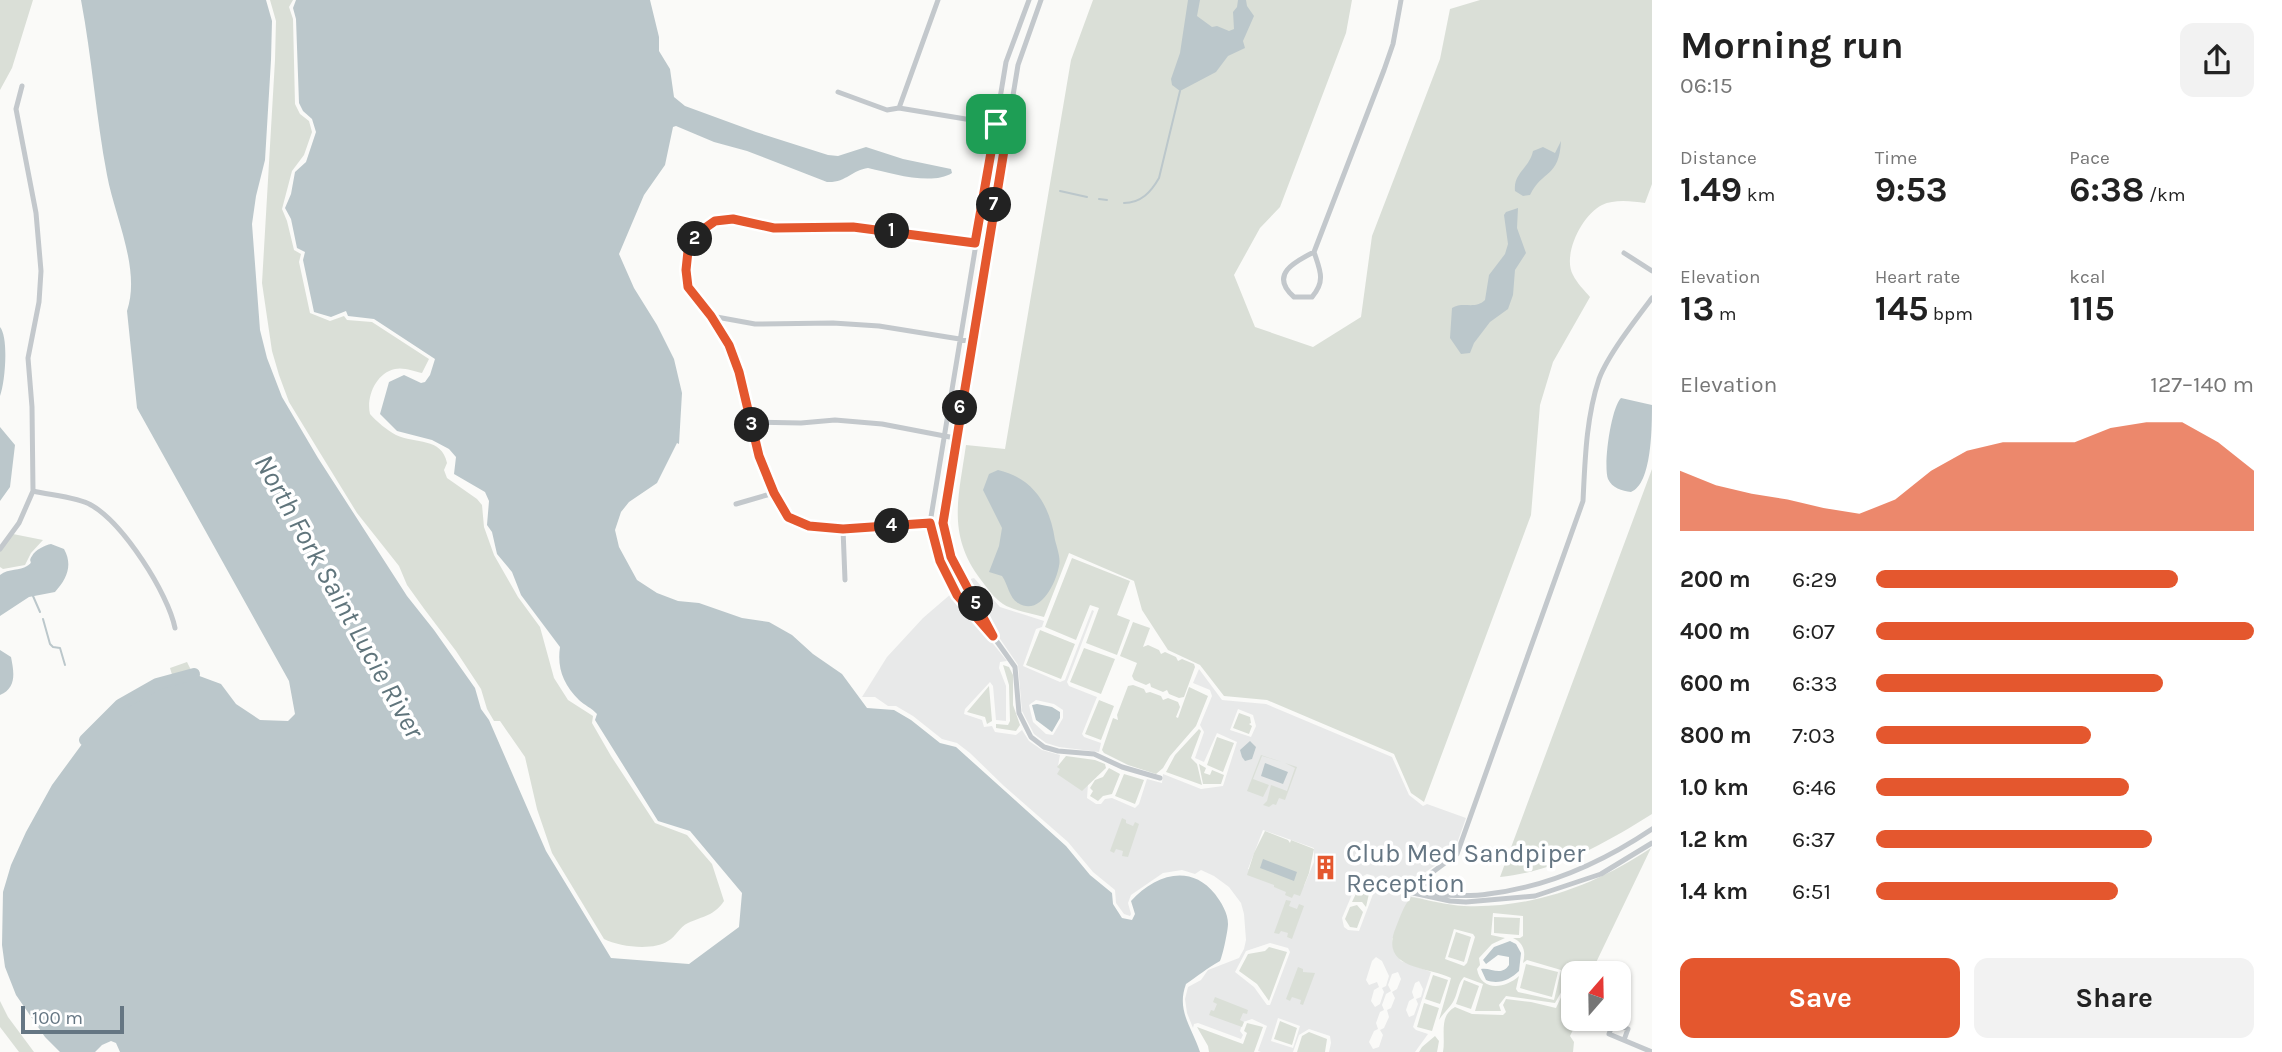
<!DOCTYPE html>
<html lang="en">
<head>
<meta charset="utf-8">
<style>
	:root { --surface:#fff; --page:#f2f2f2; --text:#222; --muted:#767676; --accent:#e4572e }
	body { margin:0; font-family:Karla,sans-serif; background:var(--page); color:var(--text); height:100vh; display:flex; flex-direction:column; font-size:26px; white-space:nowrap }
	* { box-sizing:border-box; margin:0 }
	p { font-size:23px; color:var(--muted) }
	.icon { flex:none; width:38px; height:38px; fill:none; stroke:currentColor; stroke-width:2; stroke-linecap:round; stroke-linejoin:round }
	.map { position:relative; flex:1; overflow:hidden }
	.side { display:flex; flex-direction:column; background:var(--surface); width:630px }
	.side>* { flex:none }
	.needle { width:46px; rotate:20deg }
	.buttons { position:absolute; left:1561px; top:961px; display:grid; gap:14px }
	.buttons a { display:grid; place-items:center; width:70px; height:70px; border-radius:14px; background:var(--surface); box-shadow:0 2px 5px #0004; font-size:35px }
	.scale { position:absolute; left:21px; bottom:18px; width:103px; box-sizing:border-box; padding-left:7px; border:4px solid #657683; border-top:0; font-size:19px; line-height:24px; white-space:nowrap; color:#657683; -webkit-text-stroke:5px #fff; paint-order:stroke }
	.pin { position:absolute; display:grid; place-items:center; width:60px; height:60px; color:#fff; margin:-30px; border-radius:14px; box-shadow:0 4px 10px #0006 }
	.km { position:absolute; width:35px; height:35px; margin:-18px; border-radius:50%; background:#222; color:#fff; font-size:19px; line-height:35px; text-align:center }
	.round { display:grid; place-items:center; flex:none; width:74px; height:74px; border-radius:14px; background:var(--page) }
	.summary { display:flex; align-items:center; justify-content:space-between; height:119px; padding:0 28px }
	h1 { font-size:38px; font-weight:700; line-height:52px }
	.metrics { display:grid; grid-template-columns:repeat(3,1fr); gap:10px; height:119px; padding:7px 28px }
	.metrics div { display:grid; align-content:center }
	.metrics b { font-size:35px; font-weight:700 }
	.metrics small { font-size:19px; font-weight:400 }
	.metrics p { font-size:19px }
	.chart { height:196px; padding:14px 28px }
	.chart p { display:flex; justify-content:space-between }
	.chart svg { width:100%; height:126px; margin-top:7px; fill:var(--accent); opacity:.7 }
	.primary-button { display:flex; gap:14px; margin-top:auto; padding:14px 28px }
	.primary-button a { flex:1; height:80px; border-radius:14px; background:var(--accent); color:#fff; font-size:28px; font-weight:700; line-height:80px; text-align:center }
	.primary-button a+a { background:var(--page); color:var(--text) }
	ul { padding:0 28px; list-style:none; font-size:23px }
	li { display:grid; grid-template-columns:112px 84px 1fr; align-items:center; height:52px }
	li i { height:18px; border-radius:9px; background:var(--accent) }
	main { display:flex; flex:1; min-height:0 }
	.map>svg:first-child { display:block }
	.built { fill:#e8e9e9; fill-rule:evenodd }
	.green { fill:#dadfd7; fill-rule:evenodd }
	.water { fill:#bbc7cb }
	.lines { fill:none; stroke-linecap:round; stroke-linejoin:round }
	.stream { stroke:#bbc7cb; stroke-width:2 }
	.river { stroke:#bbc7cb; stroke-width:12 }
	.minor { stroke:#c3c8cc; stroke-width:5 }
	.route-casing { stroke:#fff; stroke-width:14 }
	.route { stroke:#e4572e; stroke-width:9 }
	.labels { text-anchor:middle; stroke-width:7; stroke-linejoin:round; paint-order:stroke }
	.poi-label { font-size:26px; fill:#657683; stroke:#fff; text-anchor:start }
	.water-label { font-size:28px; font-style:italic; fill:#60757c; stroke:#fff }
</style>
</head>
<body>
<main>
<div class="map">
<svg width="1652" height="1052" viewBox="0 0 1652 1052">
	<rect width="100%" height="100%" fill="#fafaf8"/>
	<path class="built" d="M974,578L1000,607L1044,621L1042,627L1036,629L1023,666L1060,682L1065,680L1092,610L1094,611L1067,682L1069,686L1097,697L1082,734L1084,737L1101,743L1099,752L1059,747L1046,743L1034,734L1022,711L1018,665L996,633L967,580ZM1036,700L1054,704L1063,710V718L1053,735L1046,734L1033,722L1029,705Z
		M952,593L1007,661L1000,662L999,668L1006,686V721L996,720L993,686L990,682L965,709L964,714L982,720L984,727L992,726L995,732L1016,735L1022,730L1029,741L1042,750L1060,755L1058,766L1088,784L1087,798L1096,804H1101L1105,799L1112,798L1135,808L1139,804L1147,779L1162,783L1163,774L1201,789L1223,786L1237,742L1217,733L1204,762L1195,758L1204,732L1200,725L1212,696L1210,690L1193,683L1199,669L1222,700L1266,704L1392,757L1409,795L1423,806L1427,804L1466,818L1454,852L1420,876L1401,885L1376,881L1374,876L1367,874L1359,878L1342,918L1344,927L1348,930L1359,931L1375,889L1424,899L1392,939L1394,951L1401,961L1431,972L1413,1027L1416,1030L1428,1034L1415,1052H1329L1331,1043L1330,1036L1309,1029L1299,1035L1293,1052H1261L1258,1051L1267,1026L1252,1019L1243,1022L1240,1031L1243,1035L1241,1039L1198,1023L1194,1024L1193,1028L1187,1013L1185,999L1188,987L1201,980L1208,970L1239,958L1244,949L1246,940L1244,914L1241,903L1229,887L1214,876L1201,870L1195,874L1182,870L1163,873L1131,895L1128,903L1131,914L1130,916L1124,914L1116,903L1115,890L1093,872L1068,842L1004,786L970,753L957,743L942,739L913,716L896,706H888L875,697H862L887,657L923,618ZM1238,709L1253,715L1256,726L1251,737L1230,730ZM1263,830L1314,848V862L1304,886L1248,869ZM1270,943L1288,948L1290,952L1270,1005H1267L1254,987L1235,972L1246,951ZM1376,957L1382,961L1389,976L1386,986L1382,988L1384,992L1380,1004L1375,1007L1371,1001L1374,990L1379,987L1377,982L1369,985L1366,980L1372,961ZM1398,972L1401,979L1397,989L1392,992L1395,998L1391,1008L1387,1010L1389,1017L1384,1028L1380,1030L1383,1035L1379,1047L1373,1049L1369,1042L1374,1031L1378,1029L1376,1023L1380,1012L1384,1010L1382,1005L1386,994L1391,991L1388,985L1392,974ZM1419,981L1423,989L1421,997L1416,999L1418,1004L1414,1015L1409,1017L1406,1010L1409,1001L1414,998L1412,992L1415,983ZM1278,1018L1300,1026L1293,1048L1271,1041Z"/>
	<path class="green" d="M0,0H33L12,68L0,90Z
		M270,0H293L289,7L293,19L295,104L300,114L309,121L312,132L304,155L292,171L282,209L287,221L294,250L301,254L299,262L310,313L330,321L344,316L347,320L372,322L429,359L422,373C414,371 403,367 395,369C376,373 366,397 370,414C377,422 387,430 396,435C415,444 442,437 447,463L444,470L447,478L477,499L482,505L484,527L494,555L518,597L540,627L554,678L568,700L593,716L592,723L611,756L655,823L687,835L712,864L724,901C714,916 703,916 688,923C679,927 676,937 668,941C653,951 620,947 604,939L552,853L537,809L525,757L500,721H494L487,709L481,689L456,651L425,610L407,585L399,566L357,513L317,448L289,402L279,375L272,351L262,283L275,60L276,21Z
		M1093,0H1352L1346,33L1280,207L1260,228L1234,275L1255,327L1313,347L1361,317L1372,236L1440,59L1450,9L1480,0H1652V184L1645,203C1632,201 1614,199 1602,205C1582,215 1562,255 1573,275C1577,283 1584,290 1590,297L1553,362L1540,405L1531,515L1424,802L1411,793L1394,754L1267,700L1224,696L1200,665L1168,650L1142,610L1134,581L1069,553L1044,617C1031,613 1014,611 1003,604C994,598 987,588 981,580C946,534 959,496 966,445L1005,449L1071,60Z
		M1652,469V814C1604,844 1557,871 1500,877Z
		M13,534L43,540L31,553L25,565L3,569L0,567V551Z
		M1072,558L1130,581L1117,615L1130,620L1117,655L1086,643L1099,608L1090,605L1076,640L1045,627Z
		M1133,622L1150,628L1143,647L1148,645L1159,650L1161,654L1165,652L1176,657L1178,661L1182,659L1194,664L1195,667L1184,697L1179,698L1169,694L1167,690L1163,692L1151,687L1150,683L1146,685L1134,680L1132,676L1137,663L1120,656Z
		M1040,630L1075,644L1061,679L1026,665Z
		M1084,648L1115,659L1101,694L1070,682Z
		M187,662L192,672L173,678L170,668Z
		M1003,665L1009,667L1013,675V705L1020,725L1016,731L996,728V724L1008,725L1010,721L1009,685Z
		M1133,685L1144,689L1146,693L1150,692L1161,696L1163,700L1168,698L1178,702L1180,707L1176,717L1178,718L1189,687L1208,696L1196,726L1170,756L1163,768L1156,774L1128,765L1104,753L1102,750L1113,718L1118,720L1117,715L1128,686Z
		M989,686L992,721L987,724L985,717L967,712Z
		M1099,700L1114,706L1101,740L1085,734Z
		M1239,713L1250,717L1251,723L1249,724L1252,726L1249,734L1233,728Z
		M1199,729L1201,731L1191,758L1197,764L1202,785L1166,772L1175,755Z
		M1217,737L1234,743L1223,772L1207,765Z
		M1261,755L1282,762L1262,756L1253,779L1269,785L1263,797L1247,791Z
		M1066,756L1095,760L1105,764L1106,768L1082,791L1057,774L1060,769L1057,767Z
		M1285,763L1297,767L1285,800L1279,798L1276,805L1273,804L1269,807L1263,805L1267,801L1271,785L1287,791L1295,768Z
		M1199,764L1206,768L1204,773L1210,775L1212,770L1224,775L1221,784H1203Z
		M1109,768L1120,774L1112,794L1103,796L1098,801L1090,796L1093,791L1090,788L1095,780L1103,777Z
		M1124,774L1144,780L1135,804L1115,796Z
		M1122,818L1126,820V823L1133,826L1135,822L1139,824L1128,857L1122,856L1123,851L1116,849L1114,853L1110,851Z
		M1265,831L1288,840L1290,843L1291,840L1314,849L1309,873L1300,896L1294,894L1292,898L1285,895L1286,892L1274,887V885L1247,875L1254,853Z
		M1651,848L1591,973H1573V993L1569,990L1563,989L1555,1003L1506,996L1499,1005L1501,1011H1475L1483,984L1464,977C1458,983 1458,992 1454,1000C1451,1007 1443,1013 1439,1020L1451,978C1428,966 1378,970 1396,927C1400,917 1404,905 1411,897C1429,900 1446,905 1464,906C1531,909 1596,885 1651,848ZM1493,913L1523,916V936L1520,938H1513C1524,943 1526,952 1523,963L1527,960L1561,970L1554,1000L1518,992L1516,989L1519,976C1505,989 1481,992 1477,969L1480,965L1479,958L1492,944L1505,938L1491,935ZM1454,929L1473,934L1475,937L1467,963L1464,966L1445,959Z
		M1366,878L1372,880L1366,907L1362,902H1352L1362,881Z
		M1286,900L1291,901L1289,906L1297,909L1299,904L1304,906L1292,939L1287,937L1288,933L1281,931L1279,934L1274,933Z
		M1357,905L1363,912L1357,928L1350,927L1345,919L1350,907Z
		M1494,917L1520,918L1519,935L1494,933Z
		M1456,932L1471,937L1464,962L1448,957Z
		M1269,947L1287,952L1269,1001L1257,984L1239,971L1248,954L1265,951Z
		M1526,964L1558,972L1552,997L1520,988Z
		M1298,967L1303,969V972L1315,973L1303,1005L1300,1004L1301,1000L1292,997L1290,1001L1286,999Z
		M1433,975L1448,980L1440,1004L1425,999Z
		M1464,980L1479,986L1471,1009L1456,1004Z
		M1563,993L1572,997L1573,1004L1567,1011L1566,1017L1574,1028L1570,1036L1574,1042L1573,1052H1443C1446,1036 1438,1016 1455,1007L1472,1014L1503,1015L1506,1012L1503,1005L1506,999L1531,1002L1556,1008Z
		M1215,997L1248,1010L1247,1014L1243,1013L1240,1020L1244,1022L1242,1027L1209,1015L1211,1010L1214,1011L1217,1004L1213,1002Z
		M0,1001L8,1017L34,1052H19L0,1027Z
		M1424,1003L1439,1008L1432,1031L1417,1027Z
		M1280,1021L1297,1028L1292,1045L1274,1039Z
		M1247,1023L1263,1027L1254,1052H1209L1208,1046L1197,1027L1243,1044L1247,1033L1244,1031Z
		M1309,1032L1327,1039L1325,1052H1297L1302,1036Z
		M1435,1036L1439,1041L1437,1052H1419L1422,1047Z"/>
	<path class="water" d="M81,0H266L272,21L271,60L265,160L256,196L252,224L260,330L267,358L282,397L318,458L407,596L434,630L475,688L481,709L489,720L546,851L611,958L689,964L739,927L742,893L690,831L658,821L595,720L597,714C592,708 584,705 579,700C563,684 557,668 560,647L521,595L512,572L497,554L492,532L487,525L489,501L485,492L454,474L456,457L449,449L432,440L397,431L380,414L389,382L404,375L421,383L425,382L430,375L435,359L374,319L348,316L346,311L331,317L314,312L303,260L305,252L297,248L291,219L285,208L291,194L295,172L306,162L316,132L312,119L303,111L299,103L296,19L293,8L296,0H650L659,37V51L670,69L674,97L685,106L756,132L828,155L838,156L866,147L903,159L951,169L952,173C932,186 890,173 868,168C852,170 846,183 827,182L747,151L714,142L676,126L673,127L665,165L644,195L619,254L634,288L657,325L674,359L682,393L679,444L677,443L657,483L629,502L621,512L615,530L619,547L637,580L657,593L678,601L699,603L742,618L769,622L792,635L813,654L842,674L867,708L894,710L911,720L940,743L956,747L1066,846L1090,875L1112,893L1113,904L1122,918L1132,920L1135,914L1131,901C1155,875 1190,863 1215,894C1221,902 1228,913 1228,924C1228,930 1223,955 1220,961C1207,968 1198,976 1186,984C1176,1011 1192,1027 1200,1052H120L116,1043L111,1041L102,1045L95,1052H60L45,1037L16,995L5,967L2,945L3,892L11,865L26,832L52,785L85,740L120,705L166,681L194,674L221,684L236,704L260,720L288,721L295,714L289,681L137,408L127,311C141,269 115,218 107,175C96,117 92,58 81,0Z
		M1188,0H1200L1197,16L1212,27L1217,26L1229,31L1234,29L1233,12L1237,7L1238,0H1246L1247,6L1254,16L1243,41L1245,48L1228,56L1216,72L1180,91L1172,85L1171,79L1180,53Z
		M1561,141C1559,178 1543,169 1530,195L1523,196L1515,191C1513,173 1529,169 1533,151L1543,147L1555,153Z
		M1518,208L1517,228L1526,253L1515,270L1513,295L1508,309L1490,322L1474,343L1470,353L1461,354L1450,338L1452,308C1463,301 1475,310 1485,300L1489,275L1505,254L1508,244L1504,215L1506,212Z
		M0,327C9,338 5,383 0,396Z
		M1621,398L1652,405C1652,427 1652,484 1631,492C1622,491 1612,488 1608,479C1603,465 1611,408 1621,398Z
		M0,427L15,445L10,487L0,501Z
		M998,470C1034,478 1050,506 1055,540C1057,548 1061,558 1059,566C1056,583 1040,617 1018,603C1009,598 1008,584 1002,576L989,572L999,546L1002,528L983,490L989,474Z
		M51,544L64,549C73,565 67,579 55,592L29,597L0,616V575C9,568 20,571 27,566C35,561 27,563 32,556C35,550 45,545 51,544Z
		M0,650L11,657C14,672 17,688 0,695Z
		M1037,704L1052,707L1060,712V718L1052,732L1036,720L1032,705Z
		M1250,741L1256,747L1252,759L1245,761L1242,757L1240,750Z
		M1265,763L1288,772L1283,784L1261,776Z
		M1263,859L1297,872L1294,881L1260,868Z
		M1510,941L1516,944L1521,953L1519,971C1510,980 1498,985 1486,980L1481,969C1491,967 1501,977 1509,965V957L1498,955L1486,964L1483,960L1494,947Z"/>
	<g class="lines">
		<path class="stream" d="M1060,191L1087,197
			M1099,199L1107,200
			M1124,203C1141,203 1151,192 1159,178L1180,91
			M33,596L40,612
			M43,619L50,644L53,647L60,648L65,665"/>
		<path class="river" d="M85,740L120,705L157,684L194,674"/>
		<path class="minor" d="M1029,0L1006,62L930,523L940,561L957,595L993,636L1015,667L1019,713L1031,737L1044,747L1058,751L1094,754L1122,767L1160,778
			M838,92L887,110L899,108L1008,126
			M899,108L938,0
			M1314,252C1294,262 1269,275 1294,297H1312C1326,281 1320,270 1314,252L1384,70L1393,44L1401,0
			M1624,253L1652,271
			M711,316L755,324L833,323L879,326L972,341
			M751,422L801,423L835,420L882,424L955,438
			M33,491C49,495 78,497 91,505C123,523 168,593 175,628
			M736,504L774,493
			M943,523L843,529L809,525L788,518L774,493L759,456L739,372L729,345L711,316L688,287L686,270L688,251L698,233L715,221L733,220L774,228L853,227L987,245
			M843,529L845,580
			M0,549L19,523L33,491L32,407L28,358L39,302L41,271L36,213L16,109L22,86
			M988,627L951,557L943,523L1018,65L1041,0
			M1376,885L1450,901L1466,902L1535,896L1601,874L1652,843
			M1401,889L1422,880L1457,854L1583,501C1585,461 1586,418 1599,379C1608,355 1636,319 1652,298
			M1424,894L1433,872
			M1434,895C1452,895 1471,897 1488,894C1547,887 1603,862 1652,829
			M1624,1040L1628,1029L1613,1023L1609,1034L1652,1052"/>
	</g>
	<g class="lines">
		<defs>
			<path id="route" d="M996,124L1008,126L943,523L951,557L993,636L957,595L940,561L930,523L843,529L809,526L788,517L774,493L759,456L739,372L729,345L711,316L688,287L686,270L688,251L698,233L715,221L733,219L774,228L853,227L975,243Z"/>
		</defs>
		<use href="#route" class="route-casing"/>
		<use href="#route" class="route"/>
	</g>
	<defs>
		<symbol id="building-bare" viewBox="-9 -9 18 18"><path d="M-4-6H4V6H1V3H-1V6H-4ZM-2.5-4.3h1.7v1.8h-1.7ZM.8-4.3h1.7v1.8H.8ZM-2.5-1h1.7V.8h-1.7ZM.8-1h1.7V.8H.8Z" fill="#e4572e" stroke="#fff" stroke-width="2.5" paint-order="stroke"/></symbol>
	</defs>
	<g fill-rule="evenodd">
		<use href="#building-bare" x="1308" y="850" width="35" height="35"/>
	</g>
	<g class="labels">
		<g class="poi-label">
			<text x="1346" y="862">Club Med Sandpiper<tspan x="1346" dy="30">Reception</tspan></text>
		</g>
		<g class="water-label">
			<text transform="translate(340 596) rotate(61)" y="10">North Fork Saint Lucie River</text>
		</g>
	</g>
</svg>
<div class="buttons">
<a><svg class="needle" viewBox="-14 -14 28 28"><path d="M0-13l5 13h-10z" fill="#e53935"/><path d="M0 13l5-13h-10z" fill="#767676"/></svg></a>
</div>
<div class="scale">100 m</div>
<div class="pin" style="left:996px;top:124px;background:#1e9e55"><svg class="icon" aria-label="arrive" viewBox="0 0 24 24"><path d="M6 21V4h12l-3 4 3 4H6"/></svg></div>
<b class="km" style="left:892px;top:231px">1</b>
<b class="km" style="left:695px;top:239px">2</b>
<b class="km" style="left:752px;top:425px">3</b>
<b class="km" style="left:892px;top:526px">4</b>
<b class="km" style="left:976px;top:604px">5</b>
<b class="km" style="left:960px;top:408px">6</b>
<b class="km" style="left:994px;top:205px">7</b>
</div>
<section class="side">
<div class="summary"><div><h1>Morning run</h1><p>06:15</p></div><a class="round"><svg class="icon" aria-label="share" viewBox="0 0 24 24"><path d="M12 15V3M7 8l5-5 5 5M5 13v7h14v-7"/></svg></a></div>
<div class="metrics">
<div><p>Distance</p><b>1.49<small> km</small></b></div>
<div><p>Time</p><b>9:53</b></div>
<div><p>Pace</p><b>6:38<small> /km</small></b></div>
</div>
<div class="metrics">
<div><p>Elevation</p><b>13<small> m</small></b></div>
<div><p>Heart rate</p><b>145<small> bpm</small></b></div>
<div><p>kcal</p><b>115</b></div>
</div>
<div class="chart"><p><span>Elevation</span>127–140 m</p>
<svg viewBox="0 0 160 44" preserveAspectRatio="none"><path d="M0 44V23L10 28L20 31L30 33L40 36L50 38L60 33L70 23L80 16L90 13L100 13L110 13L120 8L130 6L140 6L150 13L160 23V44z"/></svg>
</div>
<ul>
<li><b>200 m</b>6:29<i style="width:80%"></i></li>
<li><b>400 m</b>6:07<i style="width:100%"></i></li>
<li><b>600 m</b>6:33<i style="width:76%"></i></li>
<li><b>800 m</b>7:03<i style="width:57%"></i></li>
<li><b>1.0 km</b>6:46<i style="width:67%"></i></li>
<li><b>1.2 km</b>6:37<i style="width:73%"></i></li>
<li><b>1.4 km</b>6:51<i style="width:64%"></i></li>
</ul>
<div class="primary-button"><a>Save</a><a>Share</a></div>
</section>
</main>
</body>
</html>
